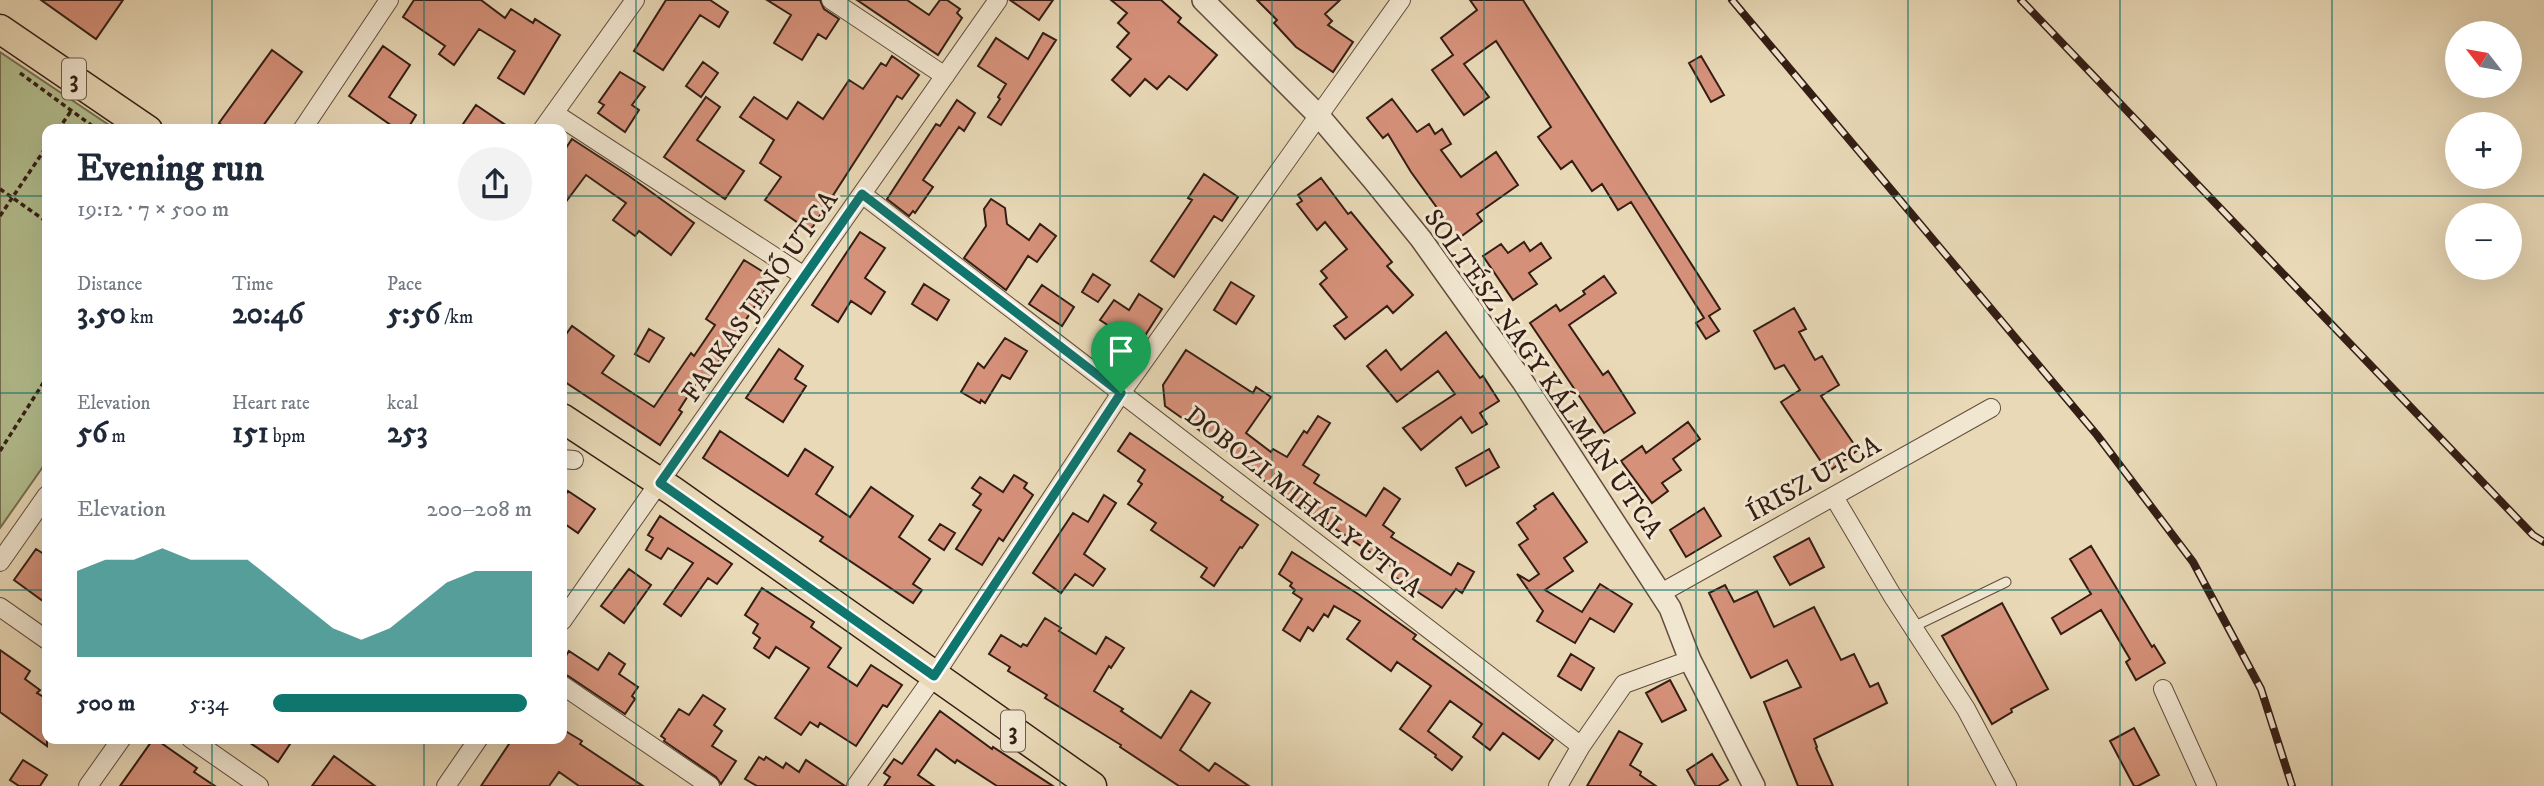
<!DOCTYPE html>
<html lang="en">
<head>
<meta charset="utf-8">
<style>
	:root { --surface:#fff; --page:#f2f2f3; --text:#1f2937; --muted:#747a83; --accent:#0f766e }
	body { margin:0; font-family:"IM FELL DW Pica",serif; background:var(--page); color:var(--text); height:100vh; display:flex; flex-direction:column; font-size:26px; white-space:nowrap }
	* { box-sizing:border-box; margin:0 }
	p { font-size:23px; color:var(--muted) }
	.icon { flex:none; width:38px; height:38px; fill:none; stroke:currentColor; stroke-width:2; stroke-linecap:round; stroke-linejoin:round }
	.map { position:relative; flex:1; overflow:hidden }
	.panel { position:absolute; left:42px; top:124px; width:525px; height:620px; display:flex; flex-direction:column; background:var(--surface); border-radius:14px; box-shadow:0 7px 28px #0002 }
	.panel>* { flex:none }
	.needle { width:46px; rotate:301deg }
	.controls { position:absolute; left:2445px; top:21px; display:grid; gap:14px }
	.controls a { display:grid; place-items:center; width:77px; height:77px; border-radius:50%; background:var(--surface); box-shadow:0 7px 28px #0002; font-size:35px }
	.pin { position:absolute; display:grid; place-items:center; width:60px; height:60px; color:#fff; margin:-72px -30px; border-radius:50% 50% 50% 0; rotate:-45deg; box-shadow:0 0 7px #0007 }
	.pin .icon { rotate:45deg }
	.round { display:grid; place-items:center; flex:none; width:74px; height:74px; border-radius:37px; background:var(--page) }
	.head { display:flex; align-items:center; justify-content:space-between; height:119px; padding:0 35px }
	h1 { font-size:38px; font-weight:800; line-height:52px }
	.stats { display:grid; grid-template-columns:repeat(3,1fr); gap:10px; height:119px; padding:7px 35px }
	.stats div { display:grid; align-content:center }
	.stats b { font-size:30px; font-weight:800 }
	.stats small { font-size:19px; font-weight:400 }
	.stats p { font-size:19px }
	.chart { height:196px; padding:14px 35px }
	.chart p { display:flex; justify-content:space-between }
	.chart svg { width:100%; height:126px; margin-top:7px; fill:var(--accent); opacity:.7 }
	ul { padding:0 35px; list-style:none; font-size:23px }
	li { display:grid; grid-template-columns:112px 84px 1fr; align-items:center; height:52px }
	li i { height:18px; border-radius:9px; background:var(--accent) }
	.map>svg:first-child { display:block }
	.green { fill:#b4c090; stroke:#746e52; stroke-width:2 }
	.building { fill:#d6917a; stroke:#341d14; stroke-width:2 }
	.lines { fill:none; stroke-linecap:round; stroke-linejoin:round }
	.service-casing { stroke:#614c3d; stroke-width:11 }
	.minor-casing { stroke:#614c3d; stroke-width:20 }
	.tertiary-casing { stroke:#614c3d; stroke-width:24 }
	.primary-casing { stroke:#341d14; stroke-width:31 }
	.path { stroke:#341d14; stroke-width:3.5; stroke-dasharray:5 3.5; stroke-linecap:butt }
	.service { stroke:#f1e6d0; stroke-width:9 }
	.minor { stroke:#f1e6d0; stroke-width:18 }
	.tertiary { stroke:#f1e6d0; stroke-width:21 }
	.primary { stroke:#e9d9b7; stroke-width:28 }
	.rail-casing { stroke:#341d14; stroke-width:8 }
	.rail { stroke:#f1e6d0; stroke-width:5; stroke-dasharray:16; stroke-linecap:butt }
	.route-casing { stroke:#fff; stroke-width:14 }
	.route { stroke:#0f766e; stroke-width:9 }
	.grid { fill:none; stroke:#0f766e; stroke-width:2; stroke-opacity:0.55 }
	.labels { text-anchor:middle; stroke-width:6; stroke-linejoin:round; paint-order:stroke }
	.shield { fill:#f1e6d0; stroke:#6d594c; stroke-width:2 }
	.shield-label { font-size:24px; font-weight:bold; fill:#341d14 }
	.street-label { font-size:26px; fill:#341d14; stroke:#f1e6d0 }
</style>
</head>
<body>
<div class="map">
<svg width="2544" height="786" viewBox="0 0 2544 786">
	<rect width="100%" height="100%" fill="#e9d9b7"/>
	<filter id="stains"><feTurbulence type="fractalNoise" baseFrequency=".00286" numOctaves="4"/><feColorMatrix values="0 0 0 0 .2 0 0 0 0 .09 0 0 0 0 .02 0 0 0 .5 -.17"/></filter>
	<radialGradient id="worn" r=".72"><stop offset=".6" stop-color="#630" stop-opacity="0"/><stop offset="1" stop-color="#630" stop-opacity=".3"/></radialGradient>
	<path class="green" d="M0,52L115,129L47,130V461L0,528Z"/>
	<path class="building" d="M41,0H123L96,39Z
		M414,0H481L505,18L511,9L533,23L535,19L560,35L524,94L498,78L515,51L479,29L454,65L439,54L445,46L403,17Z
		M666,0H710L728,12L719,27L700,15L663,70L634,51Z
		M767,0H820L824,9L839,19L826,39L818,34L802,60L774,43L791,15Z
		M857,0H907L929,15L940,0H947L960,9L957,13L962,18L938,55Z
		M1010,0H1053L1039,20Z
		M1111,0H1161L1181,18L1178,22L1217,55L1187,90L1169,76L1157,89L1145,79L1130,96L1112,80L1131,59L1117,47L1129,33L1118,23L1127,13Z
		M1257,0H1340L1325,14L1332,21L1328,25L1353,42L1333,72L1296,47L1274,23L1277,20Z
		M1470,0H1523L1720,309L1709,316L1719,331L1706,339L1696,323L1704,318L1631,202L1618,210L1602,184L1592,191L1572,161L1561,169L1538,137L1551,127L1496,41L1464,64L1489,97L1464,115L1432,70L1453,55L1441,38L1477,10Z
		M1043,33L1056,40L1001,125L988,117L1000,99L998,97L1006,84L978,66L996,38L1028,59Z
		M383,46L410,65L389,97L416,115L407,130H398L349,96Z
		M272,50L302,72L260,130H227L219,123Z
		M892,56L919,75L902,99L897,96L810,231L765,200L781,177L760,163L774,140L740,117L754,97L787,119L798,102L823,119L849,80L863,89L881,63L886,66Z
		M1701,56L1724,95L1711,102L1689,63Z
		M703,62L718,73L701,97L686,86Z
		M620,72L645,87L632,105L639,110L625,132L598,113L604,105L599,102Z
		M706,97L720,107L697,140L744,171L725,199L664,157Z
		M1392,99L1417,132L1429,124L1435,134L1442,129L1451,144L1441,150L1461,177L1496,152L1518,185L1477,214L1482,221L1459,238L1411,172L1388,134L1383,138L1367,118Z
		M957,100L975,113L964,131L959,127L923,180L933,187L915,213L913,211L909,216L887,199L936,124L940,126Z
		M476,105L513,130H459Z
		M572,139L629,176L694,223L671,255L639,231L635,236L613,220L626,203L586,175L562,207V154Z
		M1204,174L1238,197L1222,221L1214,216L1174,277L1151,261L1192,200L1188,198Z
		M1321,178L1348,214L1351,212L1392,262L1387,266L1413,295L1393,313L1387,306L1345,339L1334,326L1347,317L1320,284L1327,278L1321,271L1347,249L1325,222L1317,230L1297,204L1302,201L1298,195Z
		M991,199L1005,208L1007,224L1029,240L1040,224L1056,236L1037,262L1028,256L1006,290L964,258L986,226L984,209Z
		M860,232L885,248L865,278L885,292L871,314L851,301L838,322L812,305Z
		M1524,242L1530,251L1541,243L1551,258L1529,273L1537,284L1513,300L1483,256L1501,244L1508,253Z
		M744,260L773,278L708,378L702,374L679,410L682,412L660,445L562,380V340L572,326L614,356L602,373L654,407L691,353L694,356L715,325L706,319Z
		M1093,274L1110,285L1098,302L1082,292Z
		M1604,276L1616,293L1569,325L1603,375L1608,371L1635,413L1604,433L1530,323L1556,305L1560,311L1585,294L1583,291Z
		M1231,282L1254,296L1236,324L1214,310Z
		M924,284L949,300L937,320L912,304Z
		M1042,285L1074,307L1062,326L1029,304Z
		M1139,294L1162,309L1123,370L1099,354L1115,330L1100,320L1114,300L1129,310Z
		M1794,308L1806,329L1799,332L1815,360L1822,356L1839,385L1821,396L1858,450L1828,472L1781,402L1800,390L1784,365L1775,369L1754,331Z
		M649,329L664,338L649,362L635,354Z
		M1446,332L1480,378L1483,376L1499,401L1480,413L1487,424L1472,433L1461,417L1421,450L1403,428L1455,394L1438,371L1397,402L1367,366L1386,350L1401,370Z
		M1005,338L1027,351L1010,379L1002,375L985,403L981,400L980,403L961,392L978,363L984,368Z
		M779,349L803,366L795,379L806,386L783,422L746,398Z
		M1186,350L1253,393L1256,387L1271,397L1246,433L1271,452L1273,449L1287,457L1304,431L1307,433L1318,416L1330,423L1303,465L1319,475L1314,483L1366,516L1384,488L1400,499L1383,525L1394,533L1391,537L1451,575L1458,563L1474,572L1462,593L1456,589L1442,608L1392,575L1395,569L1251,472L1252,470L1216,442L1165,406L1163,385Z
		M1688,422L1700,439L1673,459L1681,470L1662,483L1668,491L1652,503L1621,461L1642,446L1646,453Z
		M720,431L788,476L805,449L833,467L816,494L850,517L871,487L913,516L899,537L930,559L913,584L922,590L913,603L820,541L823,537L703,458Z
		M1130,433L1223,497L1221,500L1258,525L1242,548L1240,547L1214,586L1201,577L1207,568L1151,530L1156,523L1128,504L1142,484L1138,481L1145,470L1118,451Z
		M1489,449L1499,467L1466,486L1456,468Z
		M1014,475L1027,483L1024,488L1033,495L1003,541L999,538L982,565L956,549L981,510L973,505L981,494L972,488L980,477L1003,492Z
		M568,491L595,509L578,533L562,522V500Z
		M1553,493L1587,542L1564,558L1573,571L1545,590L1582,612L1600,584L1632,604L1614,632L1590,618L1575,643L1537,621L1543,611L1517,574L1529,581L1539,574L1519,545L1528,539L1517,523L1536,509L1534,506Z
		M1104,495L1116,503L1084,554L1105,569L1093,586L1075,574L1061,593L1033,573L1073,513L1088,522Z
		M1704,508L1721,536L1686,557L1670,530Z
		M660,516L732,564L717,584L708,578L681,616L664,604L693,563L668,548L661,559L646,550L653,538L648,535Z
		M940,524L955,533L944,550L929,540Z
		M1809,538L1824,567L1790,585L1774,557Z
		M2091,546L2152,647L2154,645L2165,663L2136,680L2126,662L2130,659L2101,610L2061,634L2052,618L2091,594L2070,559Z
		M36,549L47,556V604L14,580Z
		M1292,552L1358,594L1416,635L1413,639L1553,740L1539,759L1503,733L1490,750L1473,737L1482,724L1450,701L1428,731L1462,757L1452,770L1435,757L1436,755L1400,729L1431,686L1397,662L1391,671L1347,639L1360,621L1334,606L1328,617L1324,614L1313,631L1308,627L1300,641L1283,630L1302,599L1293,593L1295,590L1290,586L1292,583L1279,574Z
		M629,569L651,585L624,623L601,606Z
		M1725,585L1734,602L1757,591L1774,627L1814,607L1841,660L1854,654L1870,687L1878,683L1887,703L1814,739L1817,747L1816,748L1833,786H1798L1764,702L1801,687L1787,660L1751,678L1709,593Z
		M762,588L814,622L811,627L841,648L828,667L857,686L871,665L902,685L887,707L883,705L856,746L820,723L818,727L810,722L801,735L775,718L809,668L776,647L769,658L754,648L760,638L753,633L758,624L745,615Z
		M2002,603L2048,689L2011,709L2012,712L1992,724L1942,636Z
		M1045,618L1061,628L1059,631L1096,654L1106,637L1124,648L1111,668L1109,666L1094,691L1123,709L1121,711L1161,738L1191,691L1210,703L1180,750L1209,771L1215,763L1249,786H1179L1120,747L1121,745L1045,698L1047,695L1008,671L1010,667L989,654L1001,635L1021,647L1023,644L1027,646Z
		M0,650L30,671L25,679L40,690L37,693L47,699V746L0,712Z
		M569,651L598,670L609,653L625,664L619,674L638,687L632,696L635,699L625,714L568,676L562,674V662Z
		M1571,654L1594,668L1581,690L1558,676Z
		M1670,680L1686,710L1662,722L1646,693Z
		M703,695L725,709L714,725L722,731L712,746L736,761L721,784L716,777L664,741L665,739L661,736L679,709L689,715Z
		M940,711L992,749L993,747L1053,786H997L957,760L955,763L936,749L918,775L934,786H884L890,777L884,773L894,759L902,764Z
		M2134,728L2159,775L2138,786H2134L2110,741Z
		M562,729L582,741L580,744L643,786H579L559,772L549,786H481L513,738H562Z
		M1619,731L1642,744L1630,765L1641,772L1640,775L1656,786H1587Z
		M154,738L197,768L194,772L215,786H120Z
		M243,738H294L278,762Z
		M1712,754L1728,780L1718,786H1696L1687,770Z
		M334,756L375,786H312Z
		M759,757L764,760L766,757L783,768L786,763L799,772L806,760L845,786H757L745,779Z
		M23,760L47,775L40,786H19L10,780Z"/>
	<g class="lines">
		<defs>
			<path id="service" d="M1913,627L2006,582"/>
			<path id="minor" d="M831,0L945,76
				M554,113L804,276
				M302,130L389,0
				M542,130L635,0
				M862,194L1581,746
				M562,459L574,460
				M1834,497L1892,595L1966,709L2007,786
				M0,562L47,495
				M1661,593L1991,408
				M0,607L47,640
				M562,621L998,0
				M562,685L710,786
				M2163,689L2207,786
				M190,738L259,786
				M88,786L122,738
				M446,786L479,738
				M856,786L934,676L1121,393L1401,0
				M1558,786L1581,746L1624,684L1690,660"/>
			<path id="tertiary" d="M1203,0L1319,116L1374,181L1421,239L1523,382L1670,608L1690,660L1754,786"/>
			<path id="primary" d="M0,29L148,130
				M562,418L673,491L1092,786"/>
		</defs>
		<use href="#service" class="service-casing"/>
		<use href="#minor" class="minor-casing"/>
		<use href="#tertiary" class="tertiary-casing"/>
		<use href="#primary" class="primary-casing"/>
		<path class="path" d="M20,73L98,130
			M58,130L71,111
			M0,189L47,222
			M0,216L47,146
			M0,451L47,377"/>
		<use href="#service" class="service"/>
		<use href="#minor" class="minor"/>
		<use href="#tertiary" class="tertiary"/>
		<use href="#primary" class="primary"/>
		<defs>
			<path id="rail" d="M1732,0L2097,435L2193,562L2261,689L2292,786
				M2021,0L2533,535L2544,542"/>
		</defs>
		<use href="#rail" class="rail-casing"/>
		<use href="#rail" class="rail"/>
	</g>
	<g class="lines">
		<defs>
			<path id="route" d="M862,194L1121,393L934,676L660,483Z"/>
		</defs>
		<use href="#route" class="route-casing"/>
		<use href="#route" class="route"/>
	</g>
	<path class="grid" d="M212,0V130M424,0V130M636,0V786M848,0V786M1060,0V786M1272,0V786M1484,0V786M1696,0V786M1908,0V786M2120,0V786M2332,0V786M0,196H47M562,196H2544M0,393H47M562,393H2544M0,590H47M562,590H2544M212,738V786M424,738V786"/>
	<g class="labels">
		<g class="shield">
			<rect x="62" y="58.5" width="24" height="41" rx="5"/>
			<rect x="1001" y="710.5" width="24" height="41" rx="5"/>
		</g>
		<g class="shield-label">
			<text x="74" y="87">3</text>
			<text x="1013" y="739">3</text>
		</g>
		<g class="street-label">
			<text transform="translate(759 296) rotate(-55)" y="9">FARKAS JENŐ UTCA</text>
			<text transform="translate(1544 373) rotate(55)" y="9">SOLTÉSZ NAGY KÁLMÁN UTCA</text>
			<text transform="translate(1813 478) rotate(-29)" y="9">ÍRISZ UTCA</text>
			<text transform="translate(1304 501) rotate(38)" y="9">DOBOZI MIHÁLY UTCA</text>
		</g>
	</g>
	<rect width="100%" height="100%" filter="url(#stains)"/>
	<rect width="100%" height="100%" fill="url(#worn)"/>
</svg>
<div class="controls">
<a><svg class="needle" viewBox="-14 -14 28 28"><path d="M0-13l5 13h-10z" fill="#e53935"/><path d="M0 13l5-13h-10z" fill="#747a83"/></svg></a>
<a>+</a>
<a>−</a>
</div>
<div class="pin" style="left:1121px;top:393px;background:#1e9e55"><svg class="icon" aria-label="arrive" viewBox="0 0 24 24"><path d="M6 21V4h12l-3 4 3 4H6"/></svg></div>
<section class="panel">
<div class="head"><div><h1>Evening run</h1><p>19:12 · 7 × 500 m</p></div><a class="round"><svg class="icon" aria-label="share" viewBox="0 0 24 24"><path d="M12 15V3M7 8l5-5 5 5M5 13v7h14v-7"/></svg></a></div>
<div class="stats">
<div><p>Distance</p><b>3.50<small> km</small></b></div>
<div><p>Time</p><b>20:46</b></div>
<div><p>Pace</p><b>5:56<small> /km</small></b></div>
</div>
<div class="stats">
<div><p>Elevation</p><b>56<small> m</small></b></div>
<div><p>Heart rate</p><b>151<small> bpm</small></b></div>
<div><p>kcal</p><b>253</b></div>
</div>
<div class="chart"><p><span>Elevation</span>200–208 m</p>
<svg viewBox="0 0 160 44" preserveAspectRatio="none"><path d="M0 44V14L10 10L20 10L30 6L40 10L50 10L60 10L70 18L80 26L90 34L100 38L110 34L120 26L130 18L140 14L150 14L160 14V44z"/></svg>
</div>
<ul>
<li><b>500 m</b>5:34<i style="width:98%"></i></li>
</ul>
</section>
</div>
</body>
</html>
